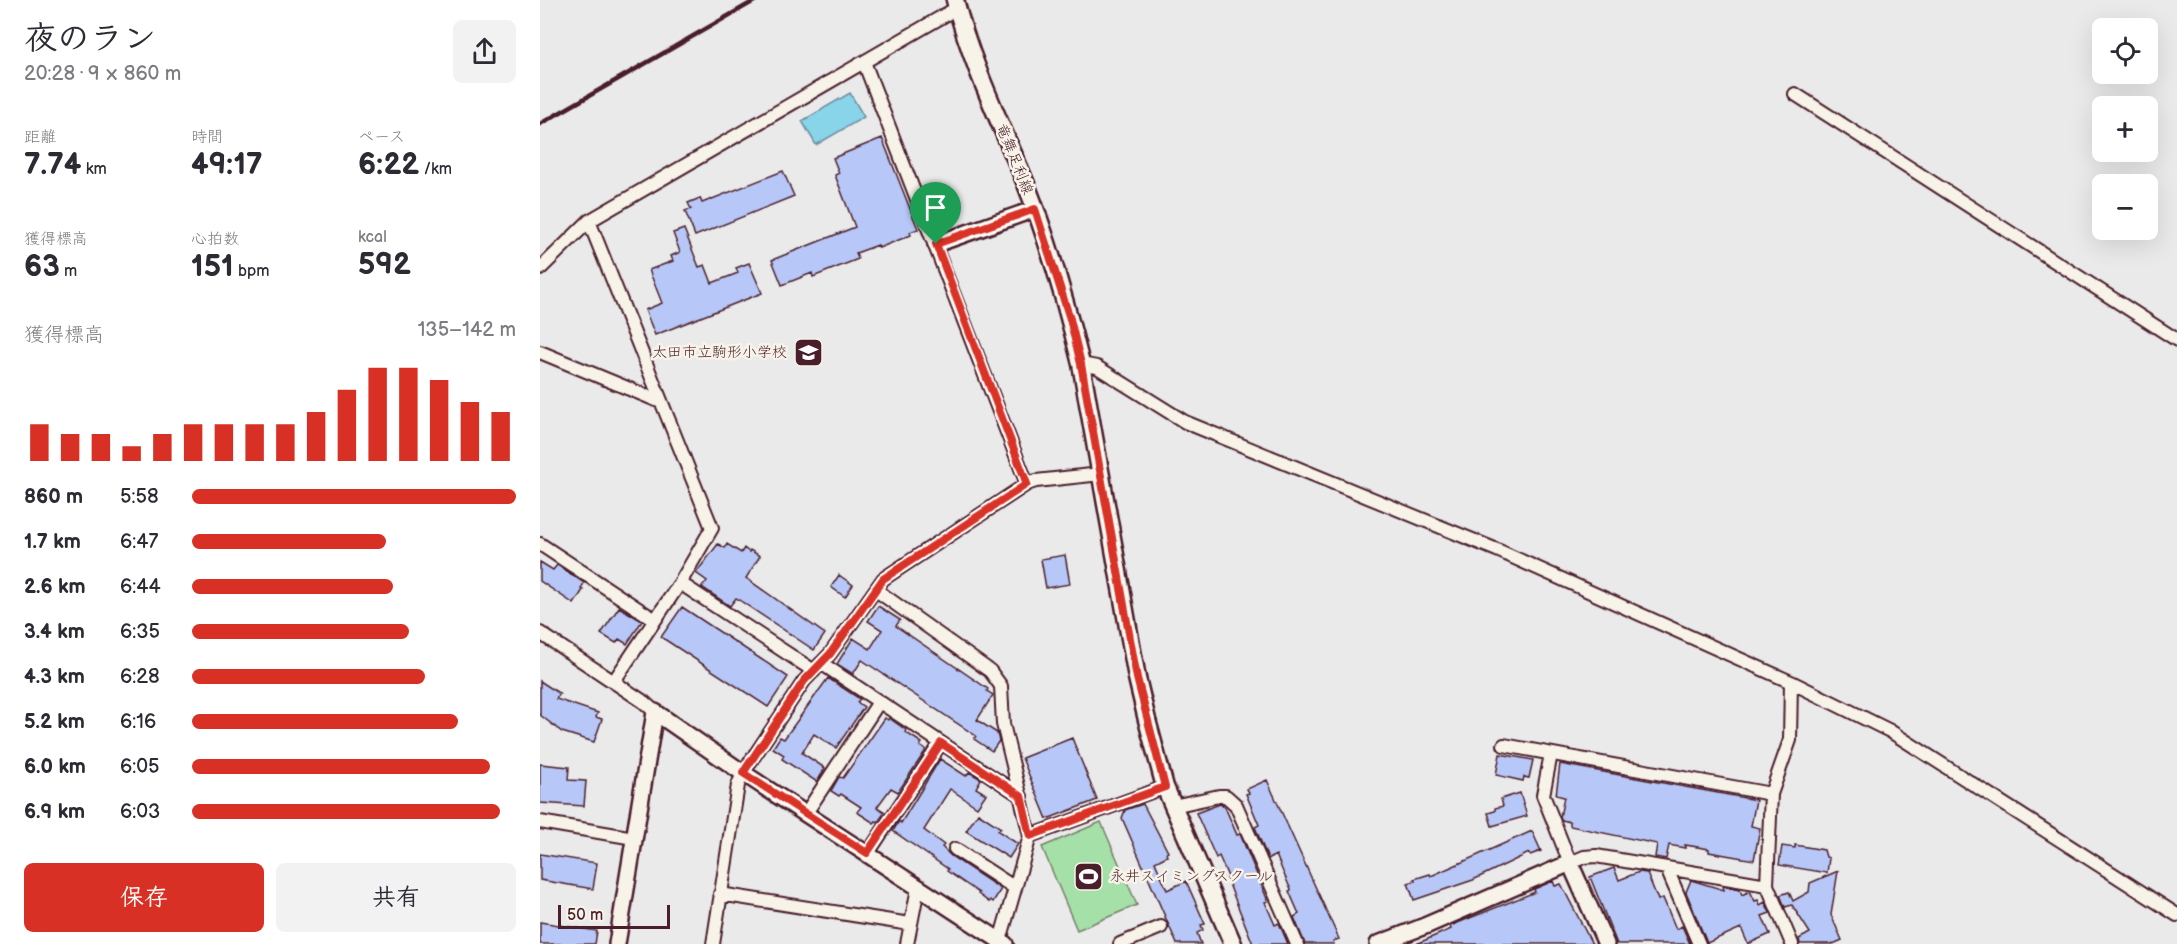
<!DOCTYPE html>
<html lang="ja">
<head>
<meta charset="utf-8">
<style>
	:root { --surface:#fff; --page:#f2f2f3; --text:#2b2b33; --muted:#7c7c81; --accent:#d93025 }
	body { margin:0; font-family:"Balsamiq Sans","Klee One",sans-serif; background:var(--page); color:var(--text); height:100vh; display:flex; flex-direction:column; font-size:22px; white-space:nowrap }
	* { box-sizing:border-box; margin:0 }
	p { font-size:20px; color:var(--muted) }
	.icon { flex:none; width:33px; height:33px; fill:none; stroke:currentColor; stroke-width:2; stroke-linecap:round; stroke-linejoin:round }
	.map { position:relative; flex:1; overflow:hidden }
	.details { display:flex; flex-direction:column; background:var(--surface); width:540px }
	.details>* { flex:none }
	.tools { position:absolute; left:1552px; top:18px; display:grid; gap:12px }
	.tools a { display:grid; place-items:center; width:66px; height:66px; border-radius:9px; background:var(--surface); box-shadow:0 6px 24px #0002; font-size:30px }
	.scale { position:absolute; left:18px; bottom:15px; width:112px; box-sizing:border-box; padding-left:6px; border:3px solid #4a1f2b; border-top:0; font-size:16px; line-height:21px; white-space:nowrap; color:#4a1f2b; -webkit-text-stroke:4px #f7f3e8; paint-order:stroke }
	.pin { position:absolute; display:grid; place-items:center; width:51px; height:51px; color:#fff; margin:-62px -26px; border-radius:50% 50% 50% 0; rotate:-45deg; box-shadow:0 0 6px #0007 }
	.pin .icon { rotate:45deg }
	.round { display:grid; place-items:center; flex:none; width:63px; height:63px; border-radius:9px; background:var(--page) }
	.headline { display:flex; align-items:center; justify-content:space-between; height:102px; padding:0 24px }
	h1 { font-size:33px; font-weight:700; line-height:45px }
	.metrics { display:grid; grid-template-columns:repeat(3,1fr); gap:9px; height:102px; padding:6px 24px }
	.metrics div { display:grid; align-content:center }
	.metrics b { font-size:30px; font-weight:700 }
	.metrics small { font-size:16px; font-weight:400 }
	.metrics p { font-size:16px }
	.chart { height:168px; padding:12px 24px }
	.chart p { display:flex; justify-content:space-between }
	.chart svg { width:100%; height:108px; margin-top:6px; stroke:var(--accent); stroke-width:6 }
	.primary-button { display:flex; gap:12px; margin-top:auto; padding:12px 24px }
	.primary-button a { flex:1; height:69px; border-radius:9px; background:var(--accent); color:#fff; font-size:24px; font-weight:700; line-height:69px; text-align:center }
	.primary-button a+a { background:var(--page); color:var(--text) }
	ul { padding:0 24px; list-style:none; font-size:20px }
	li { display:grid; grid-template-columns:96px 72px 1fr; align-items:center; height:45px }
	li i { height:15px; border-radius:8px; background:var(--accent) }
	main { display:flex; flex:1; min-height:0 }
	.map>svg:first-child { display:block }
	.green { fill:#a4e0a7; stroke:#778069; stroke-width:1.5 }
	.water { fill:#88d4e9; stroke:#6f8c9d; stroke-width:1.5 }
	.building { fill:#b7c7f7; stroke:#4a1f2b; stroke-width:1.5 }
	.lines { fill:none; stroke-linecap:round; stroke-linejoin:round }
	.minor-casing { stroke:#4a1f2b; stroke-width:16 }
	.tertiary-casing { stroke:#4a1f2b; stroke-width:20 }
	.secondary-casing { stroke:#4a1f2b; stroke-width:21 }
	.minor { stroke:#f7f3e8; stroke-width:12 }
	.tertiary { stroke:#f7f3e8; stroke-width:15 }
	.secondary { stroke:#f7f3e8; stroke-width:16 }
	.rail { stroke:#4a1f2b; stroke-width:4.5 }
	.route-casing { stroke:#fff; stroke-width:12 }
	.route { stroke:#d93025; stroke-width:8 }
	.labels { text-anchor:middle; stroke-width:5; stroke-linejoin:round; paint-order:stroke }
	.street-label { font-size:15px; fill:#4a1f2b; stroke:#f7f3e8 }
	.poi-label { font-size:15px; fill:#4a1f2b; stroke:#f7f3e8; text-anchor:end }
</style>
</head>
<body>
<main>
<section class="details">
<div class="headline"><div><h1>夜のラン</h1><p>20:28 · 9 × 860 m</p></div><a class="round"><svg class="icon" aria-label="share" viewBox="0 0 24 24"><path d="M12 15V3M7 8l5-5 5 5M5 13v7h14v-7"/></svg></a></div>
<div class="metrics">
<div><p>距離</p><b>7.74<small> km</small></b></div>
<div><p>時間</p><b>49:17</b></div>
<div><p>ペース</p><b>6:22<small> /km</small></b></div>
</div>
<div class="metrics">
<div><p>獲得標高</p><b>63<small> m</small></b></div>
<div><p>心拍数</p><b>151<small> bpm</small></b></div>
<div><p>kcal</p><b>592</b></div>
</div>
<div class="chart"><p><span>獲得標高</span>135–142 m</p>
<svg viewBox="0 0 160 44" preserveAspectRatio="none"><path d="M5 44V29M15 44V33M25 44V33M35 44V38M45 44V33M55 44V29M65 44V29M75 44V29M85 44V29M95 44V24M105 44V15M115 44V6M125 44V6M135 44V11M145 44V20M155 44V24"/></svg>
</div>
<ul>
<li><b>860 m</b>5:58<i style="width:100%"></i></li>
<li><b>1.7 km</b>6:47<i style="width:60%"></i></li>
<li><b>2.6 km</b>6:44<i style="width:62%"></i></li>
<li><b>3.4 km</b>6:35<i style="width:67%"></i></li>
<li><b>4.3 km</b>6:28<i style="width:72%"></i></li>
<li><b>5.2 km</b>6:16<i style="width:82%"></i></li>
<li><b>6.0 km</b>6:05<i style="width:92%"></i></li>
<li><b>6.9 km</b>6:03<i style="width:95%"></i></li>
</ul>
<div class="primary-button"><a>保存</a><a>共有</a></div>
</section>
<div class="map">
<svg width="1637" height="944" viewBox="0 0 1637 944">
	<rect width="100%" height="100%" fill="#eaeaeb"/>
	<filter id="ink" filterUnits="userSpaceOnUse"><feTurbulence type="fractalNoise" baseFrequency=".0167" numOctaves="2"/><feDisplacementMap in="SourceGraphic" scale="12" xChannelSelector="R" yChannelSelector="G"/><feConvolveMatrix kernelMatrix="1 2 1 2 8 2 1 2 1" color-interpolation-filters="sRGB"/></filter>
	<g filter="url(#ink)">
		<path class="green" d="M561,822L597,905L537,930L502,847Z"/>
		<path class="water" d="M310,93L324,117L276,145L262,121Z"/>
		<path class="building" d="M342,138L378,229L370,232L371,235L339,248L338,245L316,253L318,259L273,277L272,273L242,285L232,260L315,227L295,175L299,173L293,158Z
			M243,171L254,196L155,236L145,211L151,209L148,203L160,198L162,203Z
			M144,229L159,267L165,265L172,283L198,273L196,268L209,263L222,293L115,335L105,310L122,303L109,270L133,261L131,256L140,252L133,233Z
			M178,544L185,548L187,544L201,553L204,548L209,552L210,550L220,556L206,578L285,634L274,650L196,598L190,606L162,587L167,581L156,573Z
			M525,555L530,584L506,588L501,559Z
			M0,562L13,570L17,565L44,583L41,589L43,590L34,604L0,581Z
			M299,575L313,585L305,597L291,587Z
			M338,606L360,620L356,626L448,689L447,691L453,695L437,720L457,733L459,741L452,751L434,739L436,736L322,660L313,674L297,664L313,638L330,649L342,630L328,621Z
			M79,607L102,621L87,644L79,639L76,643L61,634Z
			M142,607L248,677L228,707L121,637Z
			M288,678L320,699L317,702L324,707L296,748L274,734L262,753L285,768L277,782L242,759L244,755L233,748L240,737L244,739Z
			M0,681L20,694L16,699L58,713L56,717L62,719L54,742L22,732L0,715Z
			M345,718L348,720L349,718L366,730L365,732L382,743L380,746L386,750L358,792L351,788L337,807L345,812L338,822L336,821L334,823L317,812L321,807L301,794L299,796L291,791L299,777L303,778Z
			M532,738L557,800L507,819L482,758Z
			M960,754L993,760L989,778L984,777L983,781L956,775Z
			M400,759L426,776L429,772L441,779L436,788L446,794L437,807L410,789L384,830L404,845L402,847L411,856L461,889L453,902L450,900L449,902L438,894L439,893L407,871L408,869L353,831L359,821L361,823Z
			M0,764L29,767L28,780L46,781L44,806L0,803Z
			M1020,764L1216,800L1211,826L1220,828L1214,860L1169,852V849L1145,845V848L1129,845L1126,859L1115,857L1117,844L1030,826V822L1022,820L1020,817L1024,797L1016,795Z
			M727,780L799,939L793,941L794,944H765L754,917L759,914L749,891L751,890L743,872L736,855L728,859L715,827L719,825L706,794L709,793L707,789Z
			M980,793L987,816L952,826L948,813L955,811V808L963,806L961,799Z
			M603,804L628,852L626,853L627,856L615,862L627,890L646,881L665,924L661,925L663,930L657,933L661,944H637L582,818L585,810Z
			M680,804L685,807L697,835L700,834L728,901L725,902L735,925L739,923L748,944H713L687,879H689L679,856L676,858L656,813Z
			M438,813L461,828L458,831L478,844L469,858L426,831Z
			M992,831L1001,851L990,855L989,853L933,880L874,900L868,883L875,881L874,879L890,874L891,876Z
			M1255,845L1284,850L1286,857L1289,858L1287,873L1239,865L1242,846L1255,848Z
			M0,854L57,863L53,889L0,880Z
			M1074,868L1079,880L1099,872L1107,873L1118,900L1123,898L1136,929L1142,926L1150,944H1077L1050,877Z
			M1298,871L1291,915L1302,940L1293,944H1260L1259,939L1270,933L1252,905L1245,907L1240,895L1249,892L1253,901L1269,892L1270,883Z
			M1151,880L1184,890L1183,886L1200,889L1202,895L1210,891L1215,901L1218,900L1220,905L1225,902L1230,913L1222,916L1230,934L1208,944L1201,928L1167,943L1146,892Z
			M1013,881L1015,886L1021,884L1052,944H876L911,929L910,926L995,892L994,889Z
			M0,922L57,931L55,944H0Z"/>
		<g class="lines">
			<defs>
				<path id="minor" d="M324,62L487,484
					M1255,94L1637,340
					M49,221L172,528L140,583L74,681
					M0,269L49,221L417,8
					M0,352L121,402
					M541,364L557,367L645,422L957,550L1251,682L1350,731L1637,915
					M0,544L115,620
					M140,583L274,671
					M336,590L450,671L461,686L463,724L490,836L459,944
					M0,633L104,702L115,712
					M281,663L481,796
					M1251,682L1250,740L1231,794L1227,885L1252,944
					M964,745L1231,794
					M1011,754L1003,795L1030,863L1044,857L1056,856L1227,885
					M633,806L679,796H686L696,805L757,944
					M266,813L339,702
					M0,822L94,838
					M490,836L625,787
					M415,849L475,888
					M328,853L401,743
					M1127,869L1159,944
					M180,894L370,924
					M173,944L198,785L203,773L264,681L290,654L343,579L487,484L496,481L561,474
					M367,944L378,888
					M580,944L621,927"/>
				<path id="tertiary" d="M396,244L495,209
					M77,944L115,712L203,773L465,944
					M838,944L885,926L1030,863L1066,944"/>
				<path id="secondary" d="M415,0C431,63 461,124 486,184C509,242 526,303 541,364L597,678L607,720L625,787L693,944"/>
			</defs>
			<use href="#minor" class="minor-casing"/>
			<use href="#tertiary" class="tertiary-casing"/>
			<use href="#secondary" class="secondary-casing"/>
			<use href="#minor" class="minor"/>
			<use href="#tertiary" class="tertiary"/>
			<use href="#secondary" class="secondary"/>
			<path class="rail" d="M0,124L216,0"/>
		</g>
	</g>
	<g class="lines" filter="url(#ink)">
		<defs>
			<path id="route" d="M495,209L530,319L541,364L597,678L625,787L490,836L481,796L401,743L327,853L203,773L264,681L290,654L343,579L487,484L396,244Z"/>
		</defs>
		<use href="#route" class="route-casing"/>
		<use href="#route" class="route"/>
	</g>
	<defs>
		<symbol id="school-square" viewBox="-11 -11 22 22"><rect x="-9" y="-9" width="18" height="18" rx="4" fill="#4a1f2b" stroke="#f7f3e8"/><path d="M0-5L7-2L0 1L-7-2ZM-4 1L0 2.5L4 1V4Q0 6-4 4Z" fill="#fff"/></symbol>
		<symbol id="stadium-square" viewBox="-11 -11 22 22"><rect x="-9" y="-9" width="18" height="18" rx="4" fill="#4a1f2b" stroke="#f7f3e8"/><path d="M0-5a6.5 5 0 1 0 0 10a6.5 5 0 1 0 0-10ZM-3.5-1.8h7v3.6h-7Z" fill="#fff"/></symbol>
	</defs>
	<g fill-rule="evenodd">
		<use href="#school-square" x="252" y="336" width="33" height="33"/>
		<use href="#stadium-square" x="532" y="860" width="33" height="33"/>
	</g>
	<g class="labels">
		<g class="street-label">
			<text transform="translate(475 159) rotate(68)" y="5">竜舞足利線</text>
		</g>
		<g class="poi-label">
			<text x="247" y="357">太田市立駒形小学校</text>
			<text x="570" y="881" text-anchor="start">永井スイミングスクール</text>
		</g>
	</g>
</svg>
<div class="tools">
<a><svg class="icon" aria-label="locate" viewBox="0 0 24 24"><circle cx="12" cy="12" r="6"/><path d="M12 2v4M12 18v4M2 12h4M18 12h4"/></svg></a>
<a>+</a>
<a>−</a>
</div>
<div class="scale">50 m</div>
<div class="pin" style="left:396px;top:244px;background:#1e9e55"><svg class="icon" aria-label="arrive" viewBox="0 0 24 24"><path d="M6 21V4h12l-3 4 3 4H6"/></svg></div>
</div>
</main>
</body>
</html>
